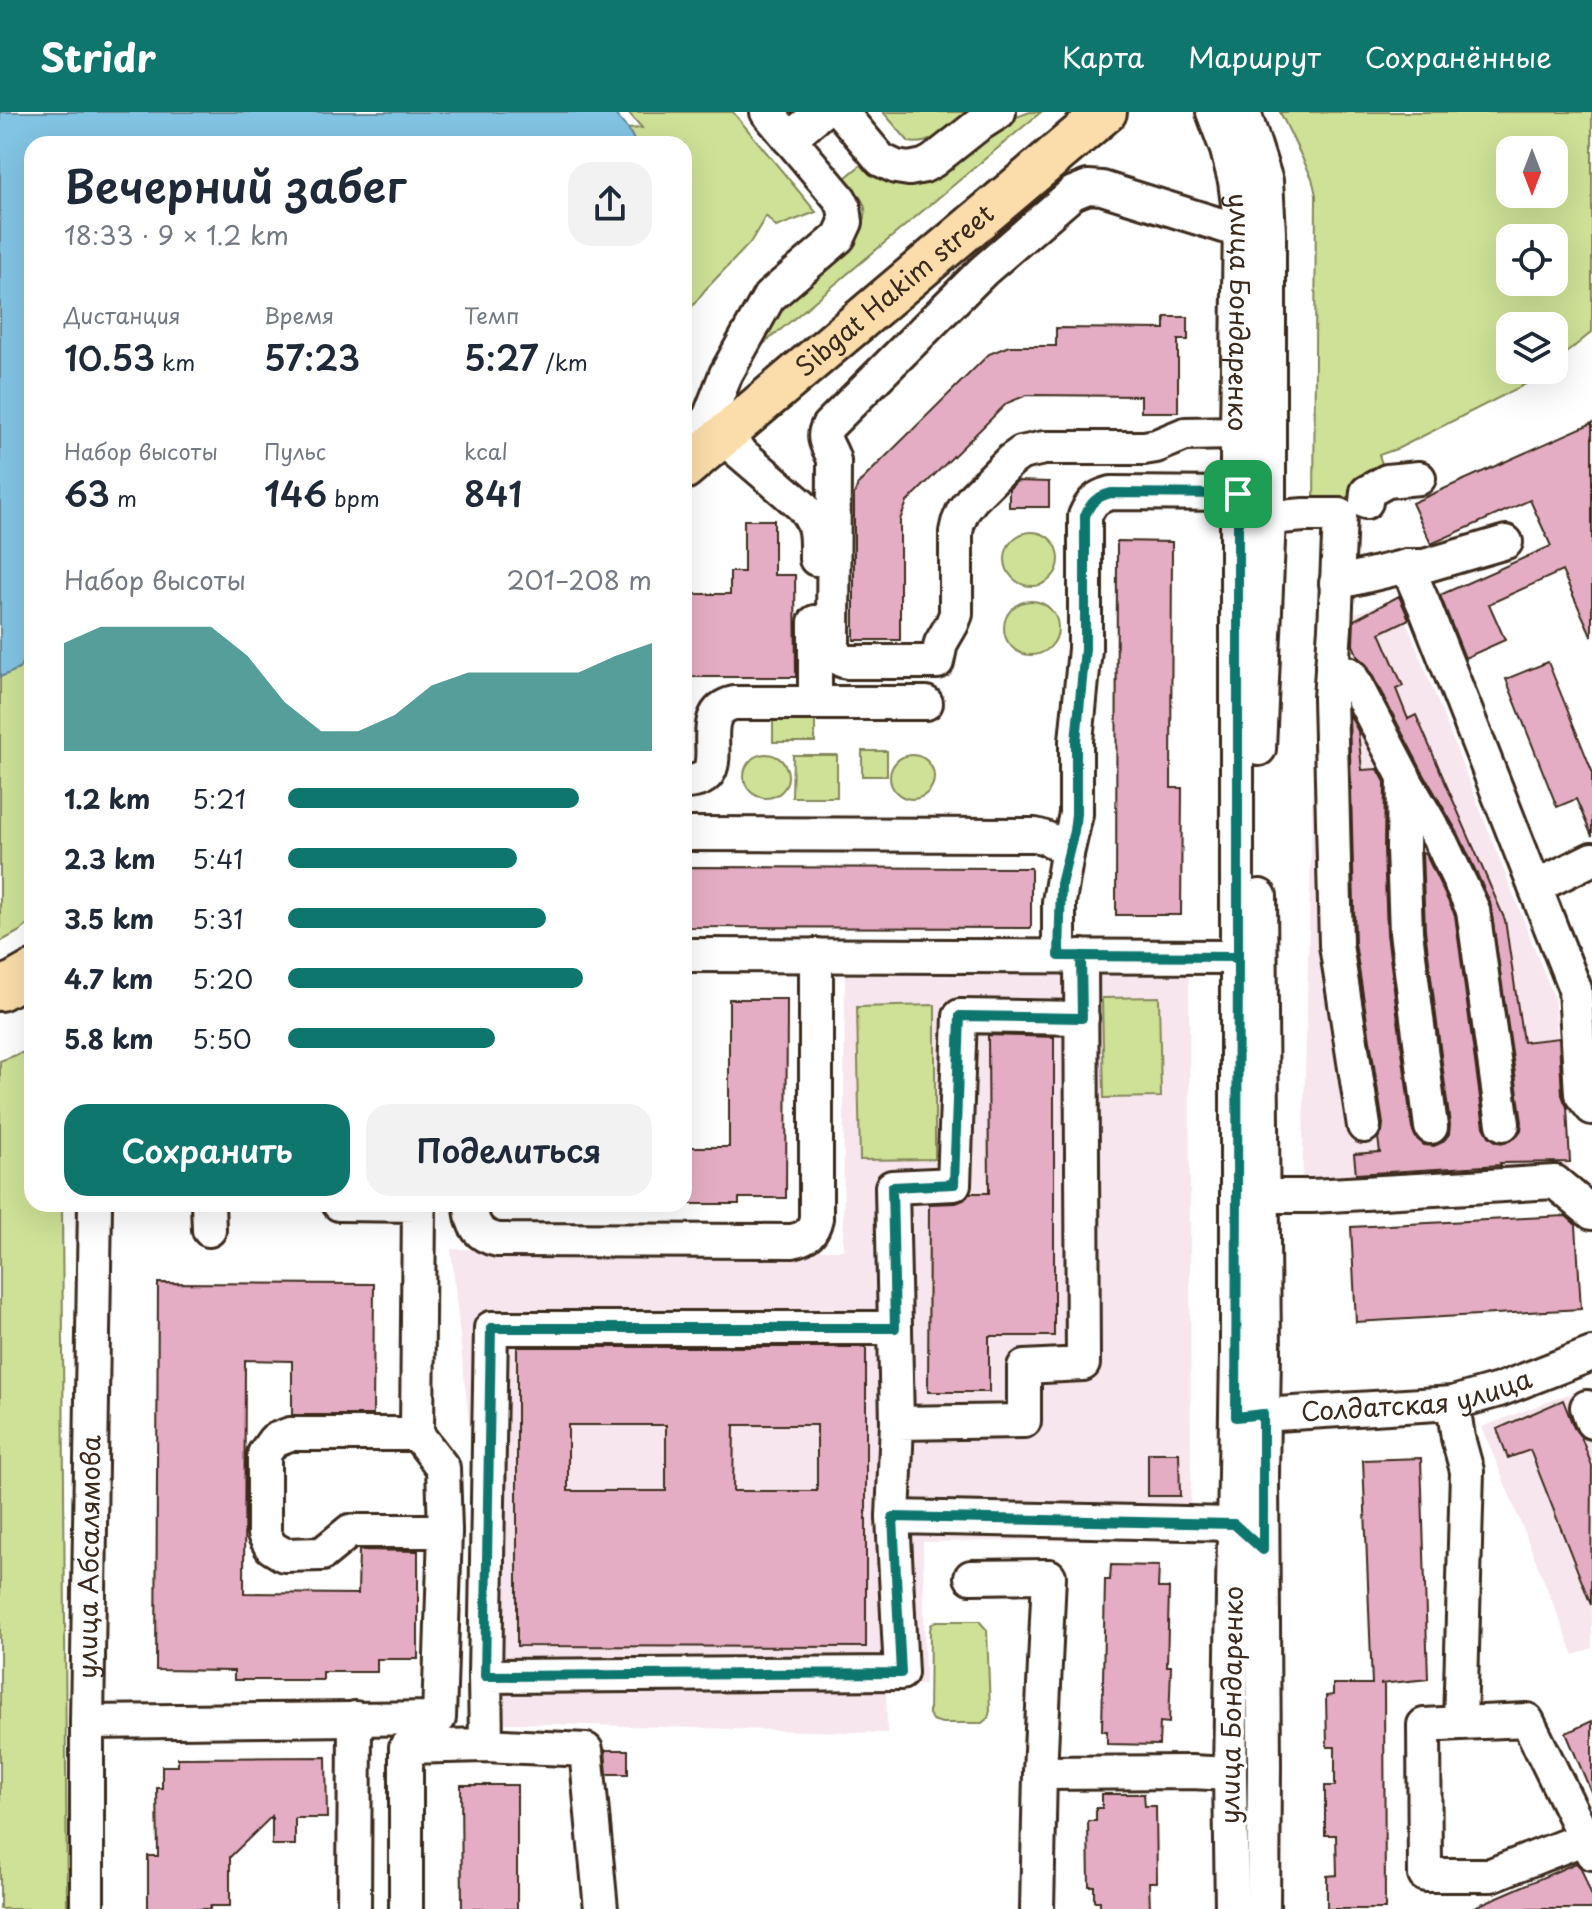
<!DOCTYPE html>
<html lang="ru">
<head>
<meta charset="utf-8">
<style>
	:root { --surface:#fff; --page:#f2f2f3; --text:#1f2937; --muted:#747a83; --accent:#0f766e }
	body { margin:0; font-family:"Playpen Sans",sans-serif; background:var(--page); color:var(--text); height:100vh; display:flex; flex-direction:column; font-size:30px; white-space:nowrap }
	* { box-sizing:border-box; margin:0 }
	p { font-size:26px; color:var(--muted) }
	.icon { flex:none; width:44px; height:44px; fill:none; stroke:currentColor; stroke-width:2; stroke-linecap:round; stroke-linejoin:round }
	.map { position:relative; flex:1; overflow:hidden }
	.sheet { position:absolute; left:24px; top:24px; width:668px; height:1076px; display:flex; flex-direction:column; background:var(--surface); border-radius:24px; box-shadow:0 8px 32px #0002 }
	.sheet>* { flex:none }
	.needle { width:52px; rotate:180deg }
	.fabs { position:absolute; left:1496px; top:24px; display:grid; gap:16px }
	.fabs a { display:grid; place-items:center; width:72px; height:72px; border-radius:16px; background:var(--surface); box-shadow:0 8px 32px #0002; font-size:40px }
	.pin { position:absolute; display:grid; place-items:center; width:68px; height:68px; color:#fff; margin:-34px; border-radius:16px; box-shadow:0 4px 12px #0006 }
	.round { display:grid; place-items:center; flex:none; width:84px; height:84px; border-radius:24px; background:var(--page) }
	.head { display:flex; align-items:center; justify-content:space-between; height:136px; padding:0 40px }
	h1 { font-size:44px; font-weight:600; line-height:60px }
	.figures { display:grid; grid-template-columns:repeat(3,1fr); gap:12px; height:136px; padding:8px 40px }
	.figures div { display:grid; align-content:center }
	.figures b { font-size:34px; font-weight:600 }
	.figures small { font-size:22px; font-weight:400 }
	.figures p { font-size:22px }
	.chart { height:224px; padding:16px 40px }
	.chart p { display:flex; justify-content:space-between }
	.chart svg { width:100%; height:144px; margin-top:8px; fill:var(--accent); opacity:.7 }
	.cta { display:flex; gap:16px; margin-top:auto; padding:16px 40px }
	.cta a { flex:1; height:92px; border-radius:24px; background:var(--accent); color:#fff; font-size:32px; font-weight:600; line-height:92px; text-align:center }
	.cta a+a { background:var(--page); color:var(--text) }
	ul { padding:0 40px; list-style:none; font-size:26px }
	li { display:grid; grid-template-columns:128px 96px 1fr; align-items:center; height:60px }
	li i { height:20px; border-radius:10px; background:var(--accent) }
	header { display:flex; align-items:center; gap:48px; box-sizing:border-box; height:112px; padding:0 40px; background:var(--accent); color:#fff }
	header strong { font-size:38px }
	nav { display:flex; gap:44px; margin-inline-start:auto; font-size:28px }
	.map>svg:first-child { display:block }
	.built { fill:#f7e6ed }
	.green { fill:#cee196; stroke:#84865a; stroke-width:2; fill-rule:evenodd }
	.water { fill:#82c4e3; stroke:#668694; stroke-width:2 }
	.building { fill:#e5adc3; stroke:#3b2a1e; stroke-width:2; fill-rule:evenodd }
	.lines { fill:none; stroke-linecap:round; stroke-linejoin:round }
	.minor-casing { stroke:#3b2a1e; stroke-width:38 }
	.major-casing { stroke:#3b2a1e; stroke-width:46 }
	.minor { stroke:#fff; stroke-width:32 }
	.major { stroke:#fbddab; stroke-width:40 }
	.route-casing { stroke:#fff; stroke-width:16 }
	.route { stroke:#0f766e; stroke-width:10 }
	.labels { text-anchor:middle; stroke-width:6; stroke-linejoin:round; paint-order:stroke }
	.street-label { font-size:26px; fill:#3b2a1e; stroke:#fff }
</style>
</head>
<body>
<header>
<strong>Stridr</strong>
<nav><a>Карта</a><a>Маршрут</a><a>Сохранённые</a></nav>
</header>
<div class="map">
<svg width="1592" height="1797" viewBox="0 0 1592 1797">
	<rect width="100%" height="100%" fill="#fff"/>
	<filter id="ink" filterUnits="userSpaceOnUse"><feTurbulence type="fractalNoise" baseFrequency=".0125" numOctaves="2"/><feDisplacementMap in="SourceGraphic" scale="16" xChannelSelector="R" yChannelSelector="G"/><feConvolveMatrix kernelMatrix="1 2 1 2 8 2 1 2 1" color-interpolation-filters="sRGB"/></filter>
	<g filter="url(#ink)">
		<path class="built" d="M1397,486L1554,886L1570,1066L1302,1074L1317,515Z
			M845,856L1189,857L1191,1371L1189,1427L923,1430L925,1572H886L887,1621L476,1610L470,1320L451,1137L843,1138Z
			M1586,1275L1592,1291V1536L1574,1543L1482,1315Z"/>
		<path class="green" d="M628,0H733L816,100L776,115L766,104L750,131L705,178L684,205V32H636L628,17L642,16Z
			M883,0H966C949,14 932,35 909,30Z
			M1030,0H1041L748,245L767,206L863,113C871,91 858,83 845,66L867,48L875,58L996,15L1014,6Z
			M1280,0H1592V220L1554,251V214H1510V258H1545L1528,271L1399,336L1379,343L1386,363L1348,395L1314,398L1316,83L1312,66ZM1510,38H1554V82H1510ZM1510,126H1554V170H1510Z
			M1005 447a27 27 0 1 1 54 0a27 27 0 1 1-54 0Z
			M1004 516a27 27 0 1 1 54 0a27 27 0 1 1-54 0Z
			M32,501V810L20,819L0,830V565L19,557L27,541L28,504Z
			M773,609H815V630H773Z
			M862,639H887V664H862Z
			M744 664a22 22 0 1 1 44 0a22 22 0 1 1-44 0Z
			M793,643H837V685H792Z
			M890 665a22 22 0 1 1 44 0a22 22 0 1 1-44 0Z
			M1159,885L1161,985L1104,986L1102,886Z
			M935,893V1047L860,1048L857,895Z
			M32,939V1092H62L67,1797H0V949L24,940Z
			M936,1509H979L987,1518L990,1599L988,1606L982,1611H942L932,1608L929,1602L930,1519L931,1513Z"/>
		<path class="water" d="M0,0H613L628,17L636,32H32V501L28,504L27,541L19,557L0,565Z"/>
		<path class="building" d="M1165,205H1188V228H1178V300H1141V284L1027,283L1007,291L907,390L900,408V528H854V383L858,372L989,242L1009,234H1056V216L1165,217Z
			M1592,311V525L1562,459L1489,492L1505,528L1465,546L1440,483L1551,434L1530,388L1431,432L1412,391Z
			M1017,369L1049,370V395H1009V377Z
			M744,408H774V463H795L796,565H684V482H730V460H744Z
			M1117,429L1172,430L1171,676H1182L1181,803H1116Z
			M1399,484L1409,507L1380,521L1403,574L1396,577L1408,607L1416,603L1505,808L1523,930L1559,926L1562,983L1567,995L1570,1050L1500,1051L1501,1053L1356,1062L1354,1042L1380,1040L1378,1026L1382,1020L1383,1012L1355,831L1349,602L1358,619L1362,658L1378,657L1385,670L1384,737L1387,822L1412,1017L1416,1026L1424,1033L1434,1034L1443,1030L1449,1022L1450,1013L1425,818L1422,740L1425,741L1455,803L1484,1015L1489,1024L1497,1030L1505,1031L1515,1026L1521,1018L1522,1010L1490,790L1459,723L1422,659L1367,553L1358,545L1353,533L1354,508Z
			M1548,550L1592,659V724L1576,687L1557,695L1506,567Z
			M684,755L1031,756V816L684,815Z
			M729,887H787L786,1086H739V1092H684V1035H729Z
			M988,923L1054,925V1224H989V1280H928L929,1092L956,1091L964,1088L970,1081H989Z
			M1566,1104L1576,1113L1581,1197L1356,1210L1351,1115Z
			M158,1171L374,1172L373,1303H292V1249L245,1248L244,1481L358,1482L359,1438L418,1439V1547H377V1560H323V1568H234V1559L156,1558Z
			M517,1235H866V1535L517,1534ZM568,1313H666V1379H568ZM734,1313H817V1379H733Z
			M1563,1288L1574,1316L1581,1325L1592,1354L1591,1493L1530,1338L1508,1346L1497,1317Z
			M1148,1341H1179L1180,1384H1148Z
			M1421,1346L1428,1567L1380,1572H1384L1385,1797H1327V1764L1337,1763L1336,1723H1325V1674H1335V1635H1327L1326,1584L1333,1583V1572H1372L1363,1348Z
			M1111,1453L1159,1454L1158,1476H1169L1167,1554H1171L1169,1611L1160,1610L1159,1633L1107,1632V1619H1102L1105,1468H1110Z
			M1592,1609V1682L1566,1621Z
			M605,1638H628V1662H607Z
			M326,1645L327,1706H295V1733H272V1704L230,1745V1794H210V1797H148V1744H158L157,1676H162V1654H178V1646Z
			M461,1673H517V1797H462Z
			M1102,1682H1144L1145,1694H1156L1157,1770H1149L1150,1797H1100V1789H1094V1774H1089L1088,1709H1096V1696H1102Z
			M1576,1751L1581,1756L1592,1785V1797H1470Z"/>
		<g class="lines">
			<defs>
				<g id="minor">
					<path d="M841,0L881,48L896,55L909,57L924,54L933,49L977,14L999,0"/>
					<path id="s1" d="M1213,0L1227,38L1235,69L1240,108L1237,321V1240L1230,1662L1232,1797"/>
					<path d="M1244,0L1266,69L1269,120V406L1259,637"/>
					<path d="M789,27L821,0"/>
					<path d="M707,311L726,262L769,185L839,125L846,110L844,95L840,87L767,0"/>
					<path d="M1237,321L1185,322L1156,334L1144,336H1044L1021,341L1010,349L973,386L963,399L958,411L956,420V502L952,512L941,531L937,550H848C839,549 834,544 833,535L834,349C831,335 820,329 828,314L983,159L1073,81L1088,75L1102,76L1240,119"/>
					<path d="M722,325L801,393C818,412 816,423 816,447"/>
					<path d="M1366,390L1367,380L1387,369L1419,366"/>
					<path d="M1269,406L1304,403H1340L1335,516L1330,586L1336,833L1364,1014"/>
					<path d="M1407,454L1424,493L1575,877L1581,982L1592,996"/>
					<path d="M1336,471L1407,454H1424L1506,430"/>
					<path d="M1332,554L1350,562L1404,665L1403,737L1406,820L1431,1015"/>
					<path d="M815,591H926"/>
					<path d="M1405,668L1442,732L1473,798L1503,1012"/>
					<path d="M684,670C741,670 686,602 734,591H815V510"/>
					<path d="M684,722L1035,723C1049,726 1058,731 1067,742L1059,790V844"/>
					<path d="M1067,742L1076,702V629L1085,537V404C1091,390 1096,385 1111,381L1238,382"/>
					<path d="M1535,775L1592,747"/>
					<path d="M1260,784L1264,1240L1262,1364L1264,1654L1263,1797"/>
					<path d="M684,843L1238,845"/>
					<path d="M1263,1084H1312L1555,1070L1592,1101"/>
					<path d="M208,1092L209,1118"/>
					<path d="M471,1092C471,1112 478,1124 498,1128L792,1129C807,1126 813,1120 816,1106V843"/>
					<path d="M1453,1291L1458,1326L1467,1359L1460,1611L1527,1608L1592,1741"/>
					<path d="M1587,1295L1592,1310"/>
					<path id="s2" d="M1244,1304L1453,1291L1499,1278L1592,1242"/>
					<path d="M897,1311L892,1075L954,1072L960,904L1082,906"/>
					<path d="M417,1322H290L274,1328L264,1342V1422L271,1435L284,1443L322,1442L350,1419H445"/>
					<path d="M893,1405L897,1311L1024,1309V1255L1083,1252L1081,844"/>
					<path d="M971,1465L1049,1464L1040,1661L1037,1797"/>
					<path d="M485,1564L491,1216H895"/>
					<path d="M87,1610L439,1606L445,1419L443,1356L417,1322L419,1093L339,1092"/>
					<path d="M1460,1611L1424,1613L1425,1763H1491L1585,1726"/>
					<path d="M486,1633L485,1564L901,1561L893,1405L1234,1412L1250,1427"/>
					<path d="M1040,1661L1191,1660L1230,1662"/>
					<path id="s3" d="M87,1797V1610L95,1092"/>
					<path d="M354,1797L355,1606"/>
					<path d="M406,1797V1635L486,1633L586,1638L601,1797"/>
				</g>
				<g id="major">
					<path id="s4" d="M684,357L1106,0"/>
					<path d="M0,878L32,860"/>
				</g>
			</defs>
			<use href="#minor" class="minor-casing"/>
			<use href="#major" class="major-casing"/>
			<use href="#minor" class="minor"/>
			<use href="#major" class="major"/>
		</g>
	</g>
	<g class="lines" filter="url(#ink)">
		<defs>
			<path id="route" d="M1238,382V845L1081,844L1082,906L960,904L954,1072L892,1075L895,1216H491L485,1564L901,1561L893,1405L1234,1412L1263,1438V1302L1236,1305L1238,845C1178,845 1119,844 1059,844L1061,772L1074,719L1076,702V629L1085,537V404C1091,390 1096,385 1111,381L1238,382"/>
		</defs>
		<use href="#route" class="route-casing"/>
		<use href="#route" class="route"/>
	</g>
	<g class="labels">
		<g class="street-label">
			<text dy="9" stroke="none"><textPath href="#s4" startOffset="276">Sibgat Hakim street</textPath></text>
			<text dy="9" stroke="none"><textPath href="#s1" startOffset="204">улица Бондаренко</textPath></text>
			<text dy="9" stroke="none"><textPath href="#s2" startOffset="174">Солдатская улица</textPath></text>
			<text dy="9" stroke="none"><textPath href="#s3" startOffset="352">улица Абсалямова</textPath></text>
			<text transform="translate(1232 1593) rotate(-89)" y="9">улица Бондаренко</text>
		</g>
	</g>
</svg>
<div class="fabs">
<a><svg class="needle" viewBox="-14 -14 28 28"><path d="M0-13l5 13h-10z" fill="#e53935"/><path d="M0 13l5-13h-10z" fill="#747a83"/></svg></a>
<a><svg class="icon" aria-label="locate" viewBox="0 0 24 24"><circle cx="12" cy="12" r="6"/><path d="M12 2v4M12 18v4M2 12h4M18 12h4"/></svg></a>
<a><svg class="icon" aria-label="layers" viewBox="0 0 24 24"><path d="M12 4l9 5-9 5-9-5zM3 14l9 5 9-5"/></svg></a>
</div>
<div class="pin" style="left:1238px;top:382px;background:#1e9e55"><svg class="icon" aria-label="arrive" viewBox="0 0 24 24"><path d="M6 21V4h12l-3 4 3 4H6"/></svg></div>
<section class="sheet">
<div class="head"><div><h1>Вечерний забег</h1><p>18:33 · 9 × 1.2 km</p></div><a class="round"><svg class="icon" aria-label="share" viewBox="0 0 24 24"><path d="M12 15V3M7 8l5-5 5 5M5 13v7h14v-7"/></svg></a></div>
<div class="figures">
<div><p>Дистанция</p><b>10.53<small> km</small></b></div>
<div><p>Время</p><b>57:23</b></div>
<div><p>Темп</p><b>5:27<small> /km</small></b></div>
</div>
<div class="figures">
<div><p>Набор высоты</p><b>63<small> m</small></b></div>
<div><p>Пульс</p><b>146<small> bpm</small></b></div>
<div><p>kcal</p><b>841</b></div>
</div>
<div class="chart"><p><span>Набор высоты</span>201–208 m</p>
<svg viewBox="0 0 160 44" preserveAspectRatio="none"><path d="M0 44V11L10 6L20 6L30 6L40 6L50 15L60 29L70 38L80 38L90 33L100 24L110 20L120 20L130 20L140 20L150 15L160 11V44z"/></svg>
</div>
<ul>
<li><b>1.2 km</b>5:21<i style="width:80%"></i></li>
<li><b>2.3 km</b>5:41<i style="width:63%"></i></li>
<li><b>3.5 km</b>5:31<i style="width:71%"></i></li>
<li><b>4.7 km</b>5:20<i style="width:81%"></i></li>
<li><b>5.8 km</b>5:50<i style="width:57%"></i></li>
</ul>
<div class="cta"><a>Сохранить</a><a>Поделиться</a></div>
</section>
</div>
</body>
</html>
